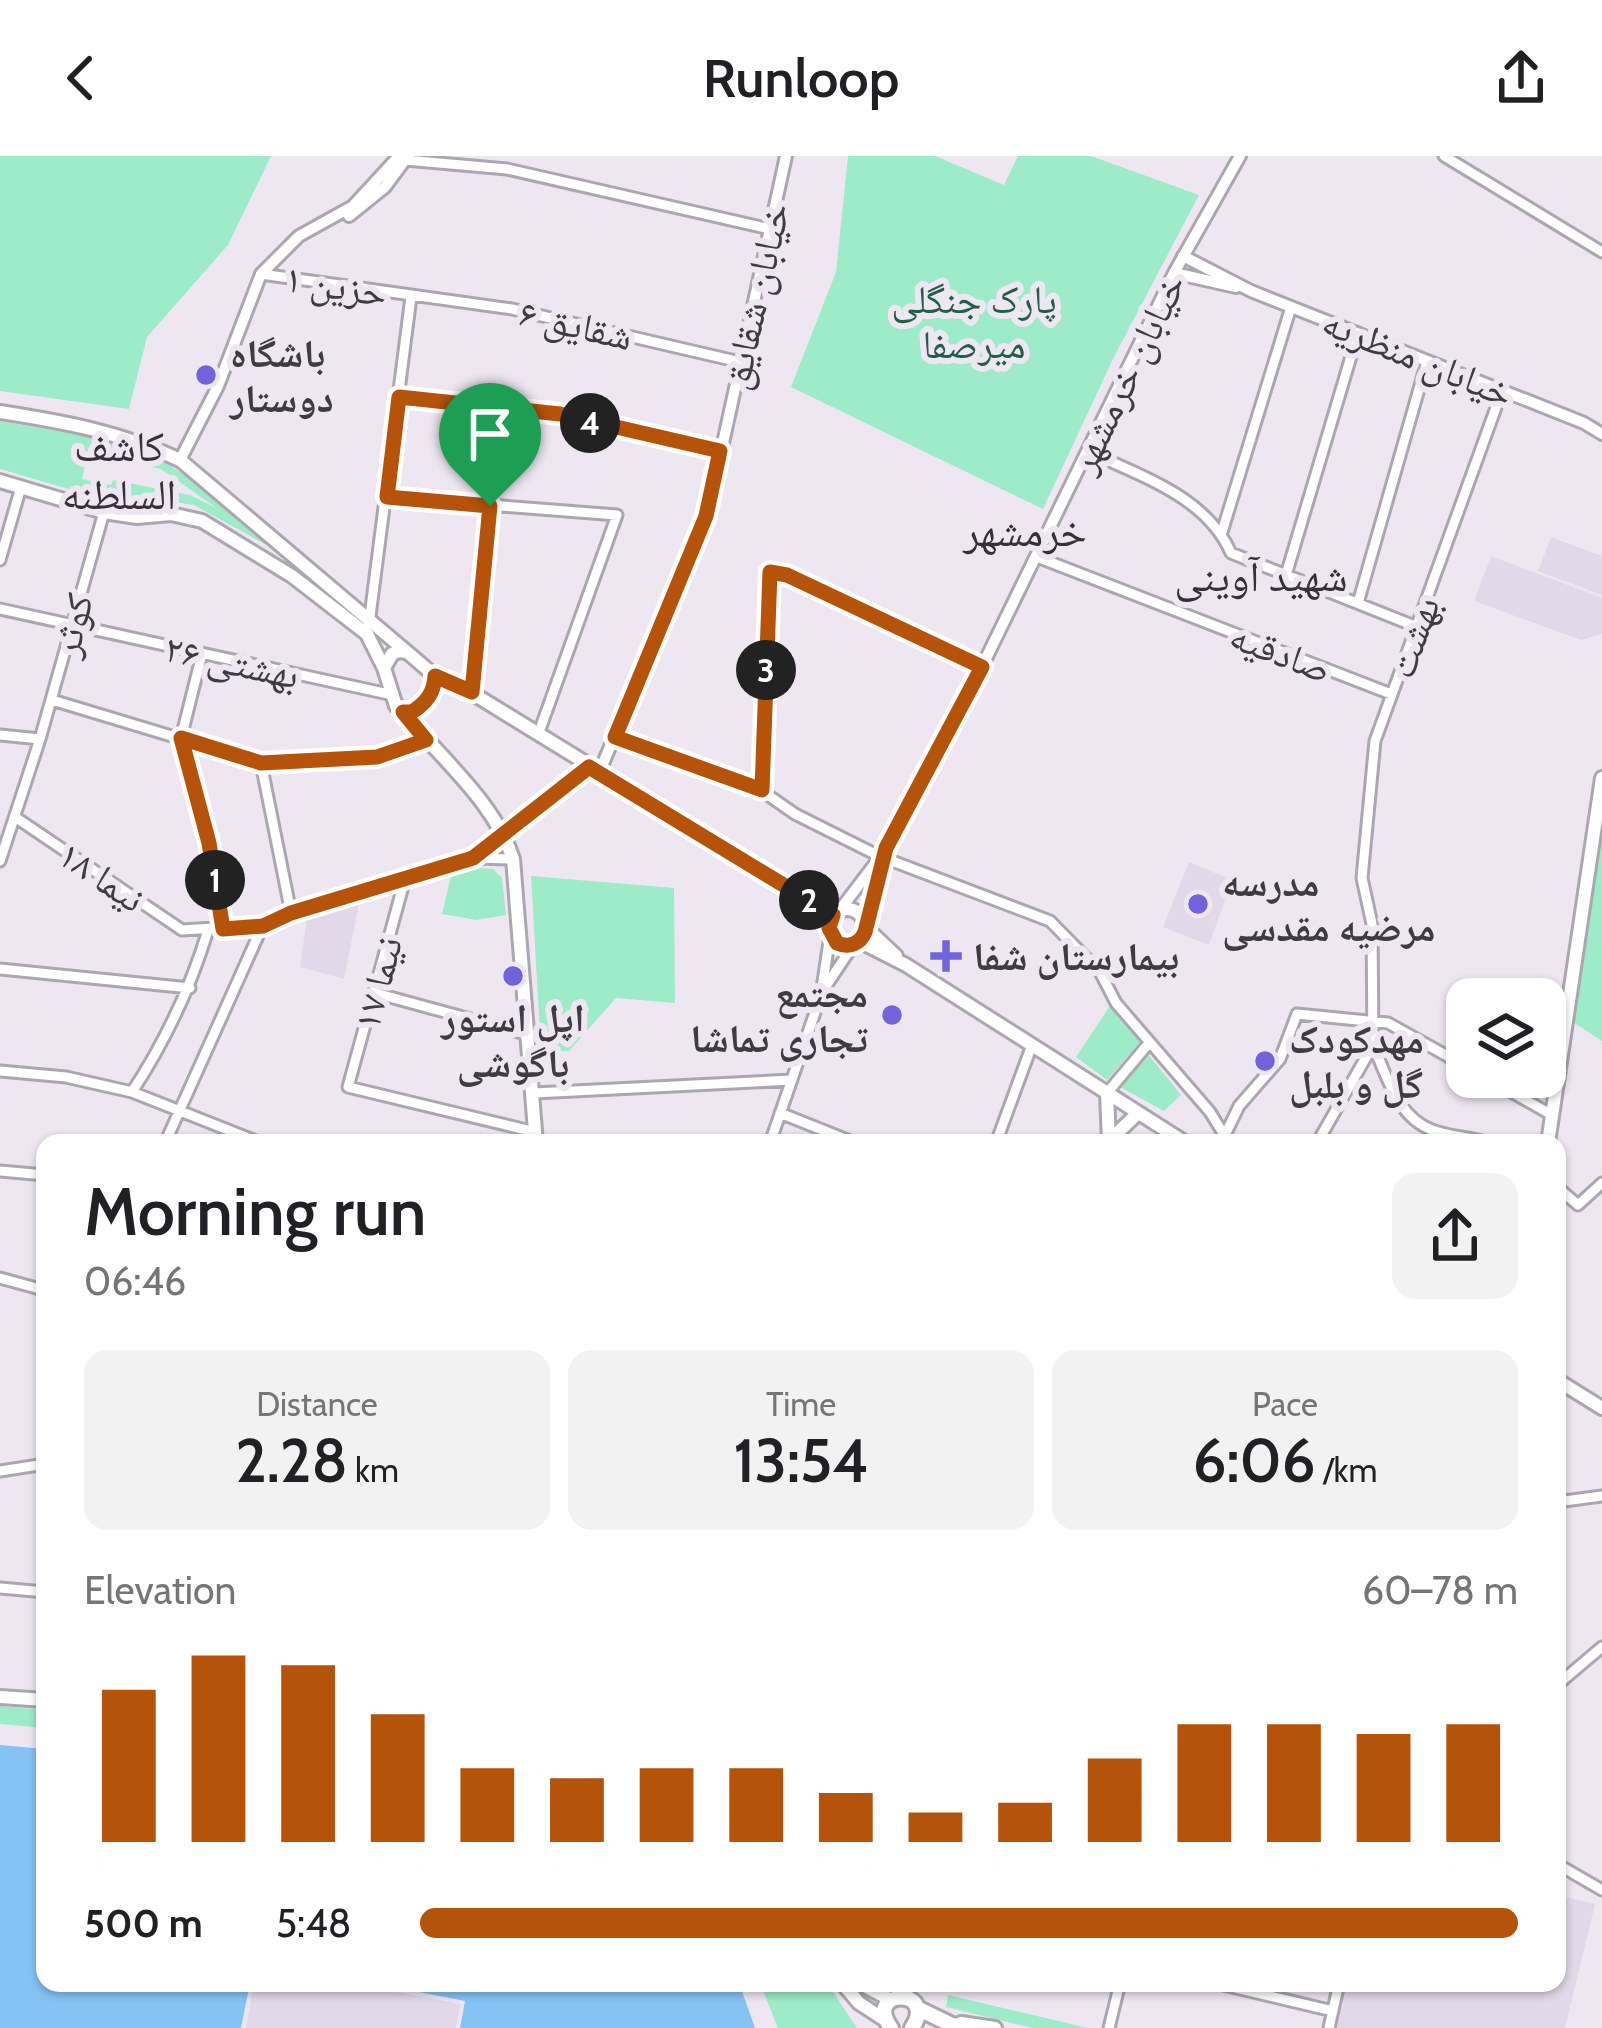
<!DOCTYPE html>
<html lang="en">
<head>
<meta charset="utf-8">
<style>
	:root { --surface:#fff; --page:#f2f2f2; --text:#202124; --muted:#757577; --accent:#b45309 }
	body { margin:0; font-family:Cabin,"Noto Naskh Arabic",sans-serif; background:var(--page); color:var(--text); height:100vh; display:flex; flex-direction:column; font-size:45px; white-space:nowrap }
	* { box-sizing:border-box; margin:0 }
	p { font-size:39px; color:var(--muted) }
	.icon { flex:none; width:66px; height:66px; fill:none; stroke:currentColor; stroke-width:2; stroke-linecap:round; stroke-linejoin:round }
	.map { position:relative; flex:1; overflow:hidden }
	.panel { position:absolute; left:36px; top:978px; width:1530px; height:858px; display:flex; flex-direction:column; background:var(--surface); border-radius:24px; box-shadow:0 3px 9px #0004 }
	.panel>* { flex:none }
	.buttons { position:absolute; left:1446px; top:822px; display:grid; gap:24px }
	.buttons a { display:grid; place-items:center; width:120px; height:120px; border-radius:24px; background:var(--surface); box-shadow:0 3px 9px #0004; font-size:60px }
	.pin { position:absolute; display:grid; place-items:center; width:102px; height:102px; color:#fff; margin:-123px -51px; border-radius:50% 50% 50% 0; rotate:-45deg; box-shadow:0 0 12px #0007 }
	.pin .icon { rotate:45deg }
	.km { position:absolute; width:60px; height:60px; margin:-30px; border-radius:50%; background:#222; color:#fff; font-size:33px; line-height:60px; text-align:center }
	.round { display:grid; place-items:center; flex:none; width:126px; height:126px; border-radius:24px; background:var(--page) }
	.summary { display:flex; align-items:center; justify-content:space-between; height:204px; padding:0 48px }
	h1 { font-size:66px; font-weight:600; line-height:90px }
	.metrics { display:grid; grid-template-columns:repeat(3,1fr); gap:18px; height:204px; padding:12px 48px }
	.metrics div { display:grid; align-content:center; border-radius:24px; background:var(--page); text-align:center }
	.metrics b { font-size:60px; font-weight:600 }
	.metrics small { font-size:33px; font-weight:400 }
	.metrics p { font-size:33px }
	.chart { height:336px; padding:24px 48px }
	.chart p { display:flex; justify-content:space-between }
	.chart svg { width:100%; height:216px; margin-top:12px; stroke:var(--accent); stroke-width:6 }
	ul { padding:0 48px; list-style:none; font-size:39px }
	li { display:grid; grid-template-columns:192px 144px 1fr; align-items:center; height:90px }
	li i { height:30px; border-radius:15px; background:var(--accent) }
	header { display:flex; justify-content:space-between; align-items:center; height:156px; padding:0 48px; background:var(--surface); font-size:54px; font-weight:600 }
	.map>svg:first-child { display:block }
	.built { fill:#e3d8e9 }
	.green { fill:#9debc8; fill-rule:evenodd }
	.water { fill:#85c3f5 }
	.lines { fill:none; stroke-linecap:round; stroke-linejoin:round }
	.minor-casing { stroke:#aca6b0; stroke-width:15 }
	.tertiary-casing { stroke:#aca6b0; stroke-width:16 }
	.secondary-casing { stroke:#aca6b0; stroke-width:18 }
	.primary-casing { stroke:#aca6b0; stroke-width:20 }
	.minor { stroke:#fff; stroke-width:9 }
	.tertiary { stroke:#fff; stroke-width:10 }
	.secondary { stroke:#fff; stroke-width:12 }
	.primary { stroke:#fff; stroke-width:14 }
	.route-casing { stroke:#fff; stroke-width:24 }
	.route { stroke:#b45309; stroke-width:15 }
	.poi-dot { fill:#7263dd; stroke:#eee7f2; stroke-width:4.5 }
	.labels { text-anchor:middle; stroke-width:12; stroke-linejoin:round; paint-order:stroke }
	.street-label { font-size:39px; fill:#3e3c40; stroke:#eee7f2 }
	.park-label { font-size:39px; fill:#215f48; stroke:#eee7f2 }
	.poi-label { font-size:39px; font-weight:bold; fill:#3e3c40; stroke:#eee7f2; text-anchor:start }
	.neighbourhood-label { font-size:42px; fill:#363039; stroke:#eee7f2 }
</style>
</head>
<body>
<header><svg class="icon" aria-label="back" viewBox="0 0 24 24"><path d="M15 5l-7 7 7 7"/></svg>Runloop<svg class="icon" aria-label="share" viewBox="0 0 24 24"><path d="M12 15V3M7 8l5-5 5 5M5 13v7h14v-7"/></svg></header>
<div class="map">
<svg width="1602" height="1872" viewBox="0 0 1602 1872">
	<rect width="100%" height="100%" fill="#eee7f2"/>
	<path class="built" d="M1551,381L1602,400V439L1538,415Z
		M1491,400L1602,442V478L1581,484L1474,445Z
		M1189,706L1232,724L1209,789L1163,771Z
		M361,738L344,823L300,811L308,754Z
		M1557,1739L1595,1748L1565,1872H1335L1346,1827H1557Z
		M254,1827H350L461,1848L456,1872H246Z"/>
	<path class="green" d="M0,0H271L228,89L147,181L129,253L0,235Z
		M848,0H935L1004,29L1018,0H1091L1199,39L1113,203L1043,353L791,231L836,116Z
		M0,265L133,288L192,323L270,391L194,349L174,346L130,351L0,313ZM89,290L117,295L116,303L161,313L218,353L190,339L113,324L111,329L82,323Z
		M1600,681H1602V885L1573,866Z
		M479,712L493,713L502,722L506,759L476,764L442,758L451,720Z
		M531,720L674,732L675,847L616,842L569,895L541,894Z
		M1110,850L1140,886L1107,924L1076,901Z
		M1148,898L1181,939L1164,955L1120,931Z
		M0,1550L45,1554V1572L0,1568Z
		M760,1827H827L857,1872H778Z
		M948,1839L1088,1872H1033L946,1851Z"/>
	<path class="water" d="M0,1589L45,1593V1827H250L241,1872H0Z
		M373,1827H739L755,1872H460L465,1845Z"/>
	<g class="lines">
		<defs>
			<path id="minor" d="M1444,0L1602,96
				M405,4L507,13L770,73
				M261,118L512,153L740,206
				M399,241L560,258L720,295
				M1088,295C1141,321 1206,340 1231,397L1417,471
				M387,341L617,359L538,579
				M1222,376L1291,151
				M1037,401L1391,538
				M0,404L21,331
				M1286,419L1358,177
				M1358,447L1427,205
				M0,453L393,539
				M369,468L411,141
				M202,498L181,582L209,687L223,773
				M472,537L489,350
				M52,544L261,607L377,601L426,584
				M0,579L40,583
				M615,581L762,635L795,658L879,700L1050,765L1100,816L1116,847L1210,956L1229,987
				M261,607L291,757
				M762,635L770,416L787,419L982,511
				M15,661L182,774L262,769
				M473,702L589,611
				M0,705L40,583L104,356
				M405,723L348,931L535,976
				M0,813L190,832
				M826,830L854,788
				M375,837L529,879
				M1373,889C1387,920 1397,961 1432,974C1450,981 1471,981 1489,987
				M0,915L66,921L132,936L261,987
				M1485,921L1552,959
				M132,936C166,884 190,834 208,774
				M534,937L792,924
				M1107,937L1149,887
				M780,957L855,987
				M1226,977L1239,950L1280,903L1297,858L1388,867L1467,911
				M165,987L263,769L473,702L513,703
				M770,987L821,839L830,779
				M996,987L1032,889
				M1317,987L1373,889L1372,768L1362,722L1375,585L1502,235
				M0,1015L45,1019
				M1557,1031L1578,1049L1602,1027
				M0,1122L40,1133L45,1123
				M0,1315L45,1308
				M1557,1346L1602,1340
				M0,1432L45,1436
				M1557,1529L1602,1491
				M1557,1708L1602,1734
				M1215,1827L1333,1855
				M1109,1872L1120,1827
				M1329,1872L1339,1827"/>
			<path id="tertiary" d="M349,60L385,31L408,0
				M1183,100L1251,135L1584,267L1602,278
				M1174,117L1236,131
				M180,304L218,230L261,118L299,80L353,50L399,0
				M599,617L707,360L786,0
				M839,755L887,692L974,527L1174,117L1240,0
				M865,769L887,692"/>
			<path id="secondary" d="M0,256C63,266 121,276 180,304L407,496
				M0,325L104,356L137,361L171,358L202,365L292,420L367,478L384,512
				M399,495L407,496L435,520L433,536L412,557L396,550L384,512L392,498Z
				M435,520L472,537L833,759
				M403,556C441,603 494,645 513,703L536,987
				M829 771a18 18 0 1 1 36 0a18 18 0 1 1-36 0Z
				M865,771L896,800
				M859,785L906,809L1186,987
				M1107,937L1109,987
				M1110,984L1138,957
				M1548,987L1602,622
				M1557,1224L1602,1252
				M0,1541L45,1544
				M842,1827L859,1847L885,1864
				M859,1827L891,1844
				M905,1841L909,1827
				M961,1867L995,1872"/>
			<path id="primary" d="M917,1852L952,1869L969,1872
				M891,1872C862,1832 939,1831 912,1872"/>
		</defs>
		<use href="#minor" class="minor-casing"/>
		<use href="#tertiary" class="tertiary-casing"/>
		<use href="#secondary" class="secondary-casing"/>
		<use href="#primary" class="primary-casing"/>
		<use href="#minor" class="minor"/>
		<use href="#tertiary" class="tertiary"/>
		<use href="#secondary" class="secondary"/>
		<use href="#primary" class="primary"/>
	</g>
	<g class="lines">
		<defs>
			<path id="route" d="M399,241L560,258L720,295L706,360L615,581L762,634L770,416L787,419L982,511L886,692L865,776C860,788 849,792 837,787L829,772L833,759L589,611L473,702L291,757L263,770L223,773L209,687L181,582L261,607L377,601L426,584L403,556H412C426,547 434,537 435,520L472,536L490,350L387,341Z"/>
		</defs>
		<use href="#route" class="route-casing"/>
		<use href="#route" class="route"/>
	</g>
	<g class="poi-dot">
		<circle cx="206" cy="219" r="12"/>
		<circle cx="1198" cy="748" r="12"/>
		<path d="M940 782h12v12h12v12h-12v12h-12v-12h-12v-12h12z"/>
		<circle cx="513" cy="820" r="12"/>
		<circle cx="892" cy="859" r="12"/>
		<circle cx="1265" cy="905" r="12"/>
	</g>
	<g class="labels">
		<g class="street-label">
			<text transform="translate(336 129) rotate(9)" y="14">حزین ۱</text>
			<text transform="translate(755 140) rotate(-77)" y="14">خیابان شقایق</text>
			<text transform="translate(576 168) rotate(13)" y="14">شقایق ۶</text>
			<text transform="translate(1418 201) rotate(22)" y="14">خیابان منظریه</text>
			<text transform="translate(1127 217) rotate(-64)" y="14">خیابان خرمشهر</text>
			<text transform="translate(72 469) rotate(-75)" y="14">کوثر</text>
			<text transform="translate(1413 481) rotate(-70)" y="14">بهشت</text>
			<text transform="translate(1281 496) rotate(21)" y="14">صادقیه</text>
			<text transform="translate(232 505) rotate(12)" y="14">بهشتی ۲۶</text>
			<text transform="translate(102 720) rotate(34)" y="14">نیما ۱۸</text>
			<text transform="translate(377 827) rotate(-75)" y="14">نیما ۱۷</text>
		</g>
		<g class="park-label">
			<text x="974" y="157">پارک جنگلی<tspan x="974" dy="45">میرصفا</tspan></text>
		</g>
		<g class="poi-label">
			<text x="230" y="211">باشگاه<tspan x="230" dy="45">دوستار</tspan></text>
			<text x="1222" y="740">مدرسه<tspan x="1222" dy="45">مرضیه مقدسی</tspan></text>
			<text x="973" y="814">بیمارستان شفا</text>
			<text x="868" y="851" text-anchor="end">مجتمع<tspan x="868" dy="45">تجاری تماشا</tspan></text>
			<text x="513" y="876" text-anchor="middle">اپل استور<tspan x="513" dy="45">باگوشی</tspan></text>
			<text x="1289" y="897">مهدکودک<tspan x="1289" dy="45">گل و بلبل</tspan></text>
		</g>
		<g class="neighbourhood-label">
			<text x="119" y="305">کاشف<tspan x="119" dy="48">السلطنه</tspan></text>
			<text x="1025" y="390">خرمشهر</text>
			<text x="1261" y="435">شهید آوینی</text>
		</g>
	</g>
</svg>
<div class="buttons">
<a><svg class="icon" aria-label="layers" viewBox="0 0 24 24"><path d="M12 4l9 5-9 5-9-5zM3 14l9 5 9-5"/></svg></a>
</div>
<div class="pin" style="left:490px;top:350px;background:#1e9e55"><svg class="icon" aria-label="arrive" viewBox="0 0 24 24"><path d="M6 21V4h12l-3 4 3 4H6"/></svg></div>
<b class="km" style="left:215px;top:724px">1</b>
<b class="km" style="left:809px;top:744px">2</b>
<b class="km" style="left:766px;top:514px">3</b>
<b class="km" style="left:590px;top:267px">4</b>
<section class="panel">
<div class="summary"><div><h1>Morning run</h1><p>06:46</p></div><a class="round"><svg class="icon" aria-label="share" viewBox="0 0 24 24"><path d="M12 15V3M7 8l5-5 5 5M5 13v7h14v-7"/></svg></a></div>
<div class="metrics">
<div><p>Distance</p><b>2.28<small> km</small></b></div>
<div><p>Time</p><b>13:54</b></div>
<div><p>Pace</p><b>6:06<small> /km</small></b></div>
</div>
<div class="chart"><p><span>Elevation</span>60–78 m</p>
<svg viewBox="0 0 160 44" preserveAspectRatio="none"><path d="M5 44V13M15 44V6M25 44V8M35 44V18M45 44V29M55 44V31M65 44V29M75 44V29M85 44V34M95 44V38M105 44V36M115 44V27M125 44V20M135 44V20M145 44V22M155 44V20"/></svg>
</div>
<ul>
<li><b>500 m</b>5:48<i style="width:100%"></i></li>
</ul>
</section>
</div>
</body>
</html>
